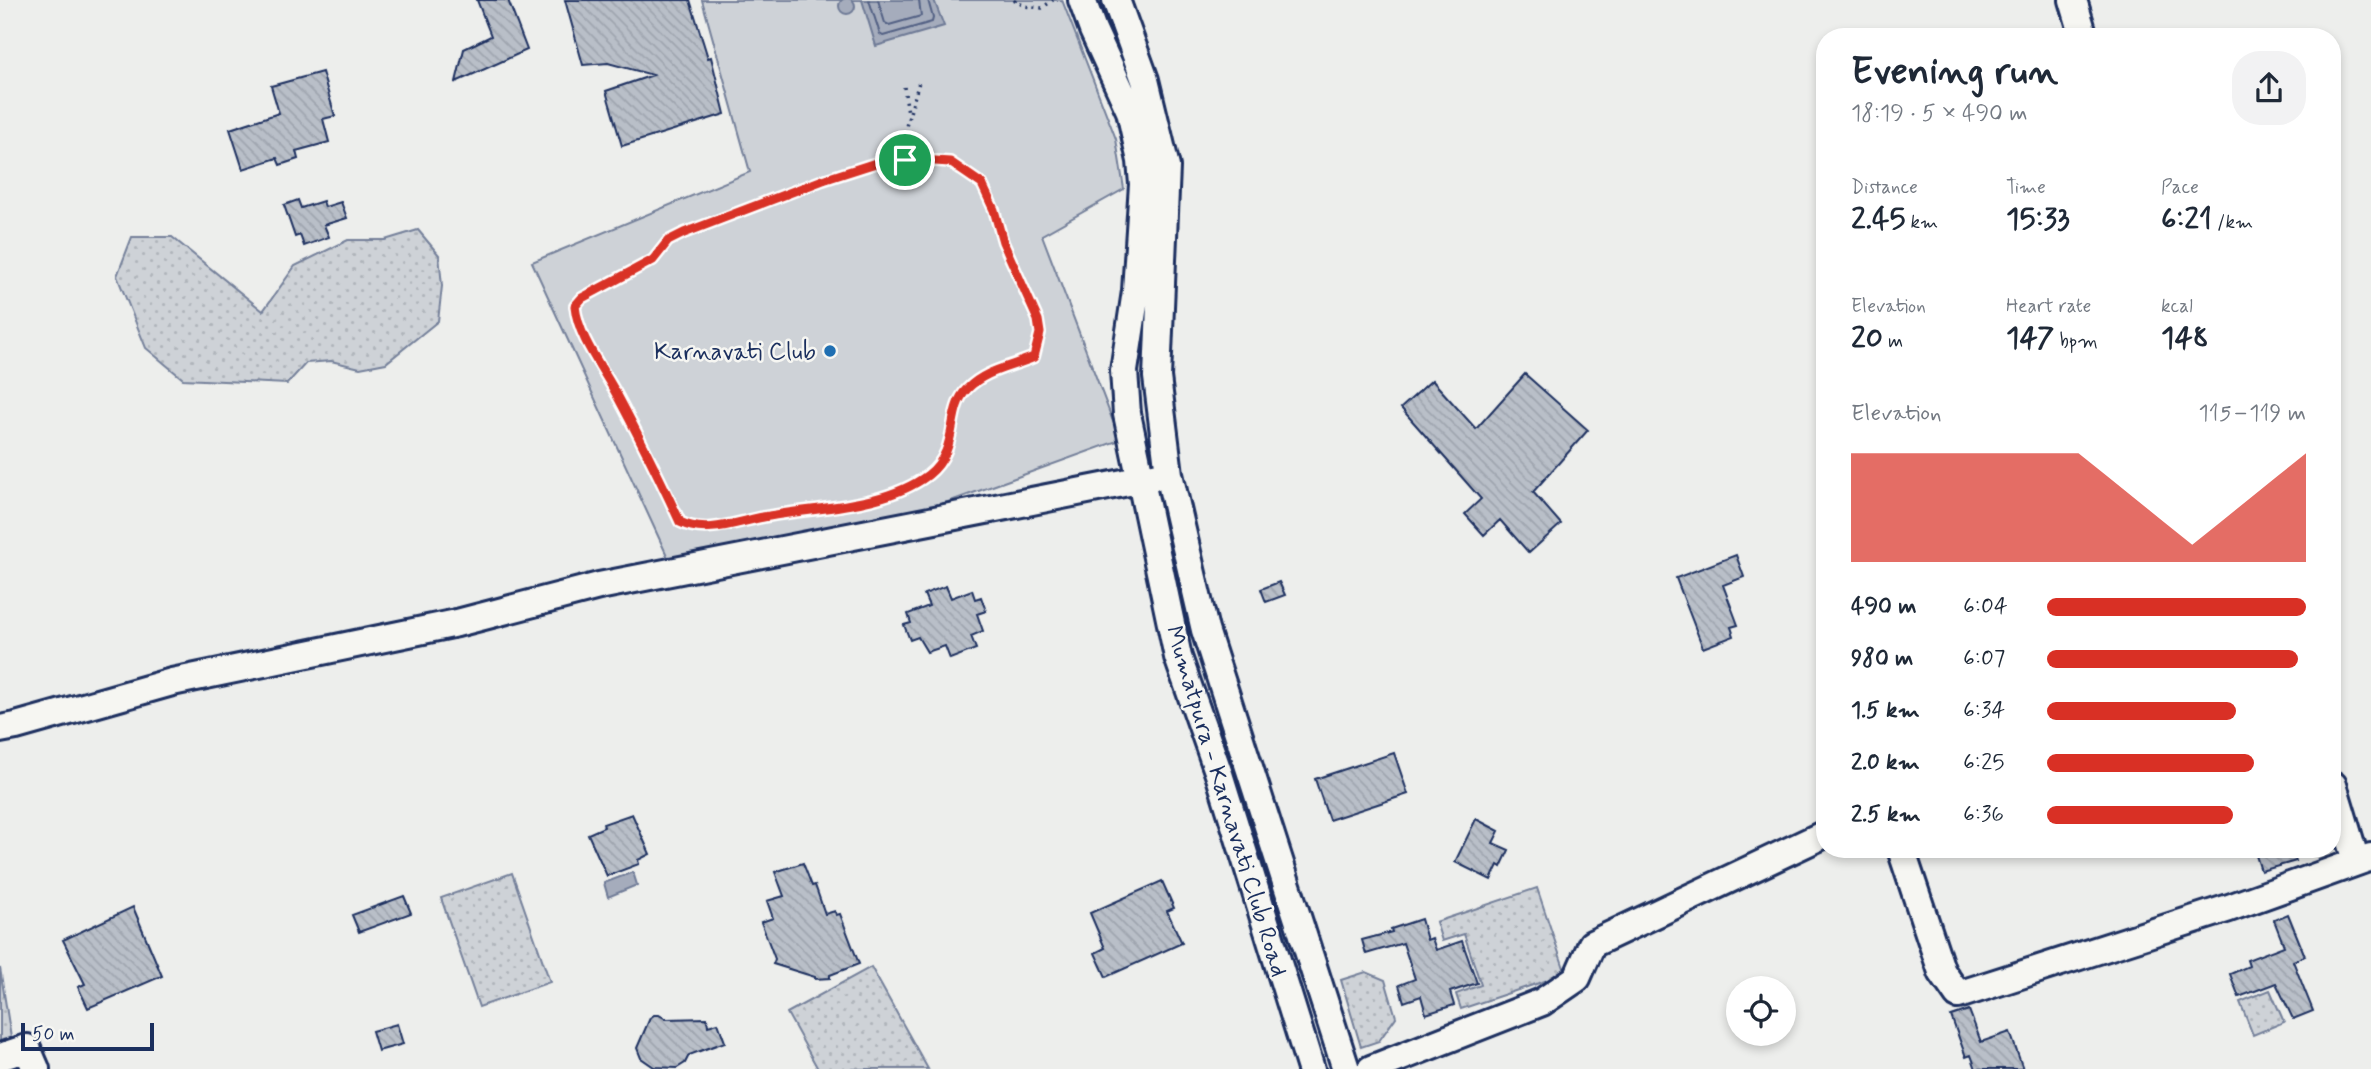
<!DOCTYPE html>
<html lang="en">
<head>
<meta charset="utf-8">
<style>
	:root { --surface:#fff; --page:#f2f2f3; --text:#1f2937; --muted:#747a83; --accent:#d93025 }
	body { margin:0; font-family:Mynerve,sans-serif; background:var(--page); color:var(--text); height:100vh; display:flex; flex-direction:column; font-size:26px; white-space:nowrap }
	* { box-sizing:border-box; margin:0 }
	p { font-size:23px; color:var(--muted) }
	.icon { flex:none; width:38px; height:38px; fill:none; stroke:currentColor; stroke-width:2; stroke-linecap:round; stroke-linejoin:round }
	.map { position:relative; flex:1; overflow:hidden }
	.side { position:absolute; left:1816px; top:28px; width:525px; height:830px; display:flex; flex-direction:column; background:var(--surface); border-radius:28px; box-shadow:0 4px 10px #0003 }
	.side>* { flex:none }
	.tools { position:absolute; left:1726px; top:976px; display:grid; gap:14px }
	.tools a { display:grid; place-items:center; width:70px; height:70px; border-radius:50%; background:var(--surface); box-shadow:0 4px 10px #0003; font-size:35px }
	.scale { position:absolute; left:21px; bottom:18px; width:133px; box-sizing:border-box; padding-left:7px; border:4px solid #1b2f5e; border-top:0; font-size:19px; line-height:24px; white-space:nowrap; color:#1b2f5e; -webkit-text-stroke:5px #f6f6f2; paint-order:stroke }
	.pin { position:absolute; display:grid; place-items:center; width:60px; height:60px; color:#fff; margin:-30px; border:4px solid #fff; border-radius:50%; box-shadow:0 2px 7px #0007 }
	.round { display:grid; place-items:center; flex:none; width:74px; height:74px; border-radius:28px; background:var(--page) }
	.overview { display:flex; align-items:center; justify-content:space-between; height:119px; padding:0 35px }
	h1 { font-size:38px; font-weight:800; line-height:52px }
	.stats { display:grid; grid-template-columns:repeat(3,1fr); gap:10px; height:119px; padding:7px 35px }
	.stats div { display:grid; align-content:center }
	.stats b { font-size:30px; font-weight:800 }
	.stats small { font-size:19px; font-weight:400 }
	.stats p { font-size:19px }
	.chart { height:196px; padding:14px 35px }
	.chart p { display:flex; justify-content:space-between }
	.chart svg { width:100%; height:126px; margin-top:7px; fill:var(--accent); opacity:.7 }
	ul { padding:0 35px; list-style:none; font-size:23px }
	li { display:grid; grid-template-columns:112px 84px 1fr; align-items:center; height:52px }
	li i { height:18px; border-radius:9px; background:var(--accent) }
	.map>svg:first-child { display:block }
	.grass { fill:url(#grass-dots); stroke:#74809a; stroke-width:2 }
	.pitch { fill:#ced2d7; stroke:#74809a; stroke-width:2 }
	.water { fill:#a5acbc; stroke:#6e7a96; stroke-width:2 }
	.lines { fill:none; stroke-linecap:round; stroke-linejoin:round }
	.shore { stroke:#526184; stroke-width:2 }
	.building { fill:url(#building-back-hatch); stroke:#1b2f5e; stroke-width:2 }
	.minor-casing { stroke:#1b2f5e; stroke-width:32 }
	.path { stroke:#1b2f5e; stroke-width:3.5; stroke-dasharray:2 5; stroke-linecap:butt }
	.minor { stroke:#f6f6f2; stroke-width:26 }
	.route-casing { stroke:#fff; stroke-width:14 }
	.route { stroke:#d93025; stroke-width:9 }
	.poi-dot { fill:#1f6fb2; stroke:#f6f6f2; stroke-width:2.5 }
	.labels { text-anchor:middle; stroke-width:5; stroke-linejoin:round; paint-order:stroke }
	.poi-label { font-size:24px; fill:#1b2f5e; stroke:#f6f6f2; text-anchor:end }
	.street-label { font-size:24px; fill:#1b2f5e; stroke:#f6f6f2 }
</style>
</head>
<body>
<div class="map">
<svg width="2371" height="1069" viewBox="0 0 2371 1069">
	<defs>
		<pattern id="grass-dots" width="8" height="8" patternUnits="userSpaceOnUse" patternTransform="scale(1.75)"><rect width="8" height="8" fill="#ced2d7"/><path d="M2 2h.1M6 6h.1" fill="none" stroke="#b0b5bb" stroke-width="1.8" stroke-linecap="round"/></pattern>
		<pattern id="building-back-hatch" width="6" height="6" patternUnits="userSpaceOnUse" patternTransform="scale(1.75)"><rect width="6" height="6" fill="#b9bfc8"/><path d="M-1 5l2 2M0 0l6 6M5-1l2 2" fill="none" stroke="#9ea4ae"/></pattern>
	</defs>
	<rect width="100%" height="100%" fill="#edeeec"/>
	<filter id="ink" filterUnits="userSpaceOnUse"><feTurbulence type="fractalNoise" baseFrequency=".0143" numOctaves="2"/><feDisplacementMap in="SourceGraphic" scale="14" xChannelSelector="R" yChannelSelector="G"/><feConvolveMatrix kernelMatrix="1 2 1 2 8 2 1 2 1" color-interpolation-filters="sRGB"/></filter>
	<g filter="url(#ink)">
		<path class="grass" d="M418,230L439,255L442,286L438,321L386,363L360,368L331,361L306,363L287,384L183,379L146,348L117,276L132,237H172L263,311L295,266L348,240H385Z
			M512,873L550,982L479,1007L441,898Z
			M1537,888L1566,974L1461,1009L1456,994L1481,985L1464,934L1442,941L1436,922Z
			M871,967L928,1069H818L787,1013Z
			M0,968L12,1044L0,1048Z
			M1366,972L1385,980L1396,1017L1379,1041L1361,1047L1341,980Z
			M2270,990L2284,1022L2253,1035L2240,1002Z"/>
		<path class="pitch" d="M702,0H1062L1116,139L1124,189L1042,235L1120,440L912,515L670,562L532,262L750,172Z"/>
		<path class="water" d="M839 6a8 8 0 1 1 16 0a8 8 0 1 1-16 0Z
			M862,0H934L944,26L876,46Z
			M633,872L637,885L608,897L604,883Z"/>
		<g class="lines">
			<path class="shore" d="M869,0L880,34L883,36L932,22L933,18L928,0
				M878,0L885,23L889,25L921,16L919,0"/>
		</g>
		<path class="building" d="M477,0H508L527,50L456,82L464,49L491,36Z
			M565,0H690L708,58L711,57L725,114L622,146L606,91L653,75L608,63L583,65Z
			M322,72L335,116L323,119L329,142L296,151L298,159L280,165L277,158L243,169L230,129L279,113L271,86Z
			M298,200L301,208L323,201L325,207L341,202L347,218L324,225L329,237L304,246L300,235L295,237L284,205Z
			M1525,374L1588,430L1533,492L1561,524L1529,553L1500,520L1484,535L1465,514L1481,499L1401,408L1432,380L1476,429Z
			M1736,555L1744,577L1723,585L1738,625L1731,627L1734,636L1703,648L1676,578Z
			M1279,582L1285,595L1266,602L1261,589Z
			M946,586L951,598L972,590L975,599L981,597L986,611L977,614L983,631L971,636L976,649L950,659L945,646L927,652L918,637L910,640L904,625L911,623L908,614L929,606L924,594Z
			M1394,753L1408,794L1329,820L1315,779Z
			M632,814L650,854L638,860L639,864L607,876L588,834L604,827L603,824Z
			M1476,819L1499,831L1493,843L1509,850L1501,867L1498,865L1491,880L1455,862Z
			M2254,849H2292L2296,861L2261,871Z
			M803,863L812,886L815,885L825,914L835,911L836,915L840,914L859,964L830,975V978L815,979V977L773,964L775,959L761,922L773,918L767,901L784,896L775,872Z
			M1162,881L1174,908L1167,911L1182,943L1106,977L1095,953L1105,948L1090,913Z
			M404,896L411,913L359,932L352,915Z
			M133,907L162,976L88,1008L78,987L85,984L63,940Z
			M2288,914L2305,956L2293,961L2313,1011L2293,1019L2276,983L2239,997L2230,974L2249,966L2247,960L2284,946L2274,920Z
			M1421,919L1427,940L1432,938L1436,950L1462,941L1477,983L1450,992L1454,1005L1426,1014L1421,996L1404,1002L1399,985L1415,979L1403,943L1366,954L1362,940L1392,932L1391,929Z
			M1969,1010L1981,1042L2010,1032L2023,1069H1976L1971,1055L1966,1057L1951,1016Z
			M654,1015H659L666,1019L707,1018L708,1026L718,1023L725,1042L689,1055L685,1063L677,1068L654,1067L641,1058L637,1048L650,1018Z
			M397,1024L403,1044L378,1051L372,1031Z"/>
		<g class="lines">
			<defs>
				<path id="minor" d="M1082,0L1093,30L1130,111L1141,161L1143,184L1136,291L1124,371L1127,414L1154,543L1178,657L1220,777L1311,1069
					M1116,0L1145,80L1166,167L1157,377L1169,474L1205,630L1346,1069
					M2073,0L2084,37
					M0,729L16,726L172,682L457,623L599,586L1169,474
					M2333,785L2356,861
					M1901,849L1942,972L1958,995L2229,908L2371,857
					M0,1057L27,1048L36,1069
					M1371,1069L1542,1002L1577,978L1592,944L1825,834"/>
			</defs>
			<use href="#minor" class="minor-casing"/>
			<path class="path" d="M1016,0L1015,1L1025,6L1042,8L1053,0
				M904,87L908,113
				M905,159L950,162L982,184L994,210L1003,242L1038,320L1040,333L1034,357C1011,367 985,370 967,389C945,411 961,449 928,475C886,507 819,507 769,516C741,521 707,536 680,522C660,479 639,436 617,395C602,367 579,337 575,306L582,298L653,260L668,241L684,233L823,180L882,161Z
				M905,160L904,133L919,82"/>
			<use href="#minor" class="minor"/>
		</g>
	</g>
	<g class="lines" filter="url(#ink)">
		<defs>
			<path id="route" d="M905,159L950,162L982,184L994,210L1003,242L1038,320L1040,333L1034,357C1011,367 985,370 967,389C945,411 961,449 928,475C886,507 819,507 769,516C741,520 707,536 680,522C660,479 639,436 617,395C602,367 578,337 575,306L582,298L653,260L668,241L684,233L823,180L882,161Z"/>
		</defs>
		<use href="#route" class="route-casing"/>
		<use href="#route" class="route"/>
	</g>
	<circle class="poi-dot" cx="830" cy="351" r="7"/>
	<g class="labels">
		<g class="poi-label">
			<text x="816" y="359">Karnavati Club</text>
		</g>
		<g class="street-label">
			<text transform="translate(1227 801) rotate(73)" y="8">Mumatpura - Karnavati Club Road</text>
		</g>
	</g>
</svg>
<div class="tools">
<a><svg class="icon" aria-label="locate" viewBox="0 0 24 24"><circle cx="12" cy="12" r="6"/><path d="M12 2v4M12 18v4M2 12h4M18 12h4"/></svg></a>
</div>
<div class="scale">50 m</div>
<div class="pin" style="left:905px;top:160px;background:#1e9e55"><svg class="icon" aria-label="arrive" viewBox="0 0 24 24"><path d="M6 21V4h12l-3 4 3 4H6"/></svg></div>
<section class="side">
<div class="overview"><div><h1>Evening run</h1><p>18:19 · 5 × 490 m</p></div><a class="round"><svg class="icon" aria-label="share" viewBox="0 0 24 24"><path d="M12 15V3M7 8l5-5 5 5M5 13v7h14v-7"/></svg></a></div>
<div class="stats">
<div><p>Distance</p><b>2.45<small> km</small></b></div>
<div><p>Time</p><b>15:33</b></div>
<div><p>Pace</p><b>6:21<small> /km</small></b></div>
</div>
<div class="stats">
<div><p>Elevation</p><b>20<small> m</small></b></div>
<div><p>Heart rate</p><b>147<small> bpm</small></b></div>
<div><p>kcal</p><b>148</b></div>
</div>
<div class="chart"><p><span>Elevation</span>115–119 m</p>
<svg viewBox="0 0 160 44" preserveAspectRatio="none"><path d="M0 44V6L10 6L20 6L30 6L40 6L50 6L60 6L70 6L80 6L90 14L100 22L110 30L120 38L130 30L140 22L150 14L160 6V44z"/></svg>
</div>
<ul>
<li><b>490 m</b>6:04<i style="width:100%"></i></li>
<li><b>980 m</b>6:07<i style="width:97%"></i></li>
<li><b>1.5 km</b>6:34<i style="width:73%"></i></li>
<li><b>2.0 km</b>6:25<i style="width:80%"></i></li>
<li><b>2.5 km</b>6:36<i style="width:72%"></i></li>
</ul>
</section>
</div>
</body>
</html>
